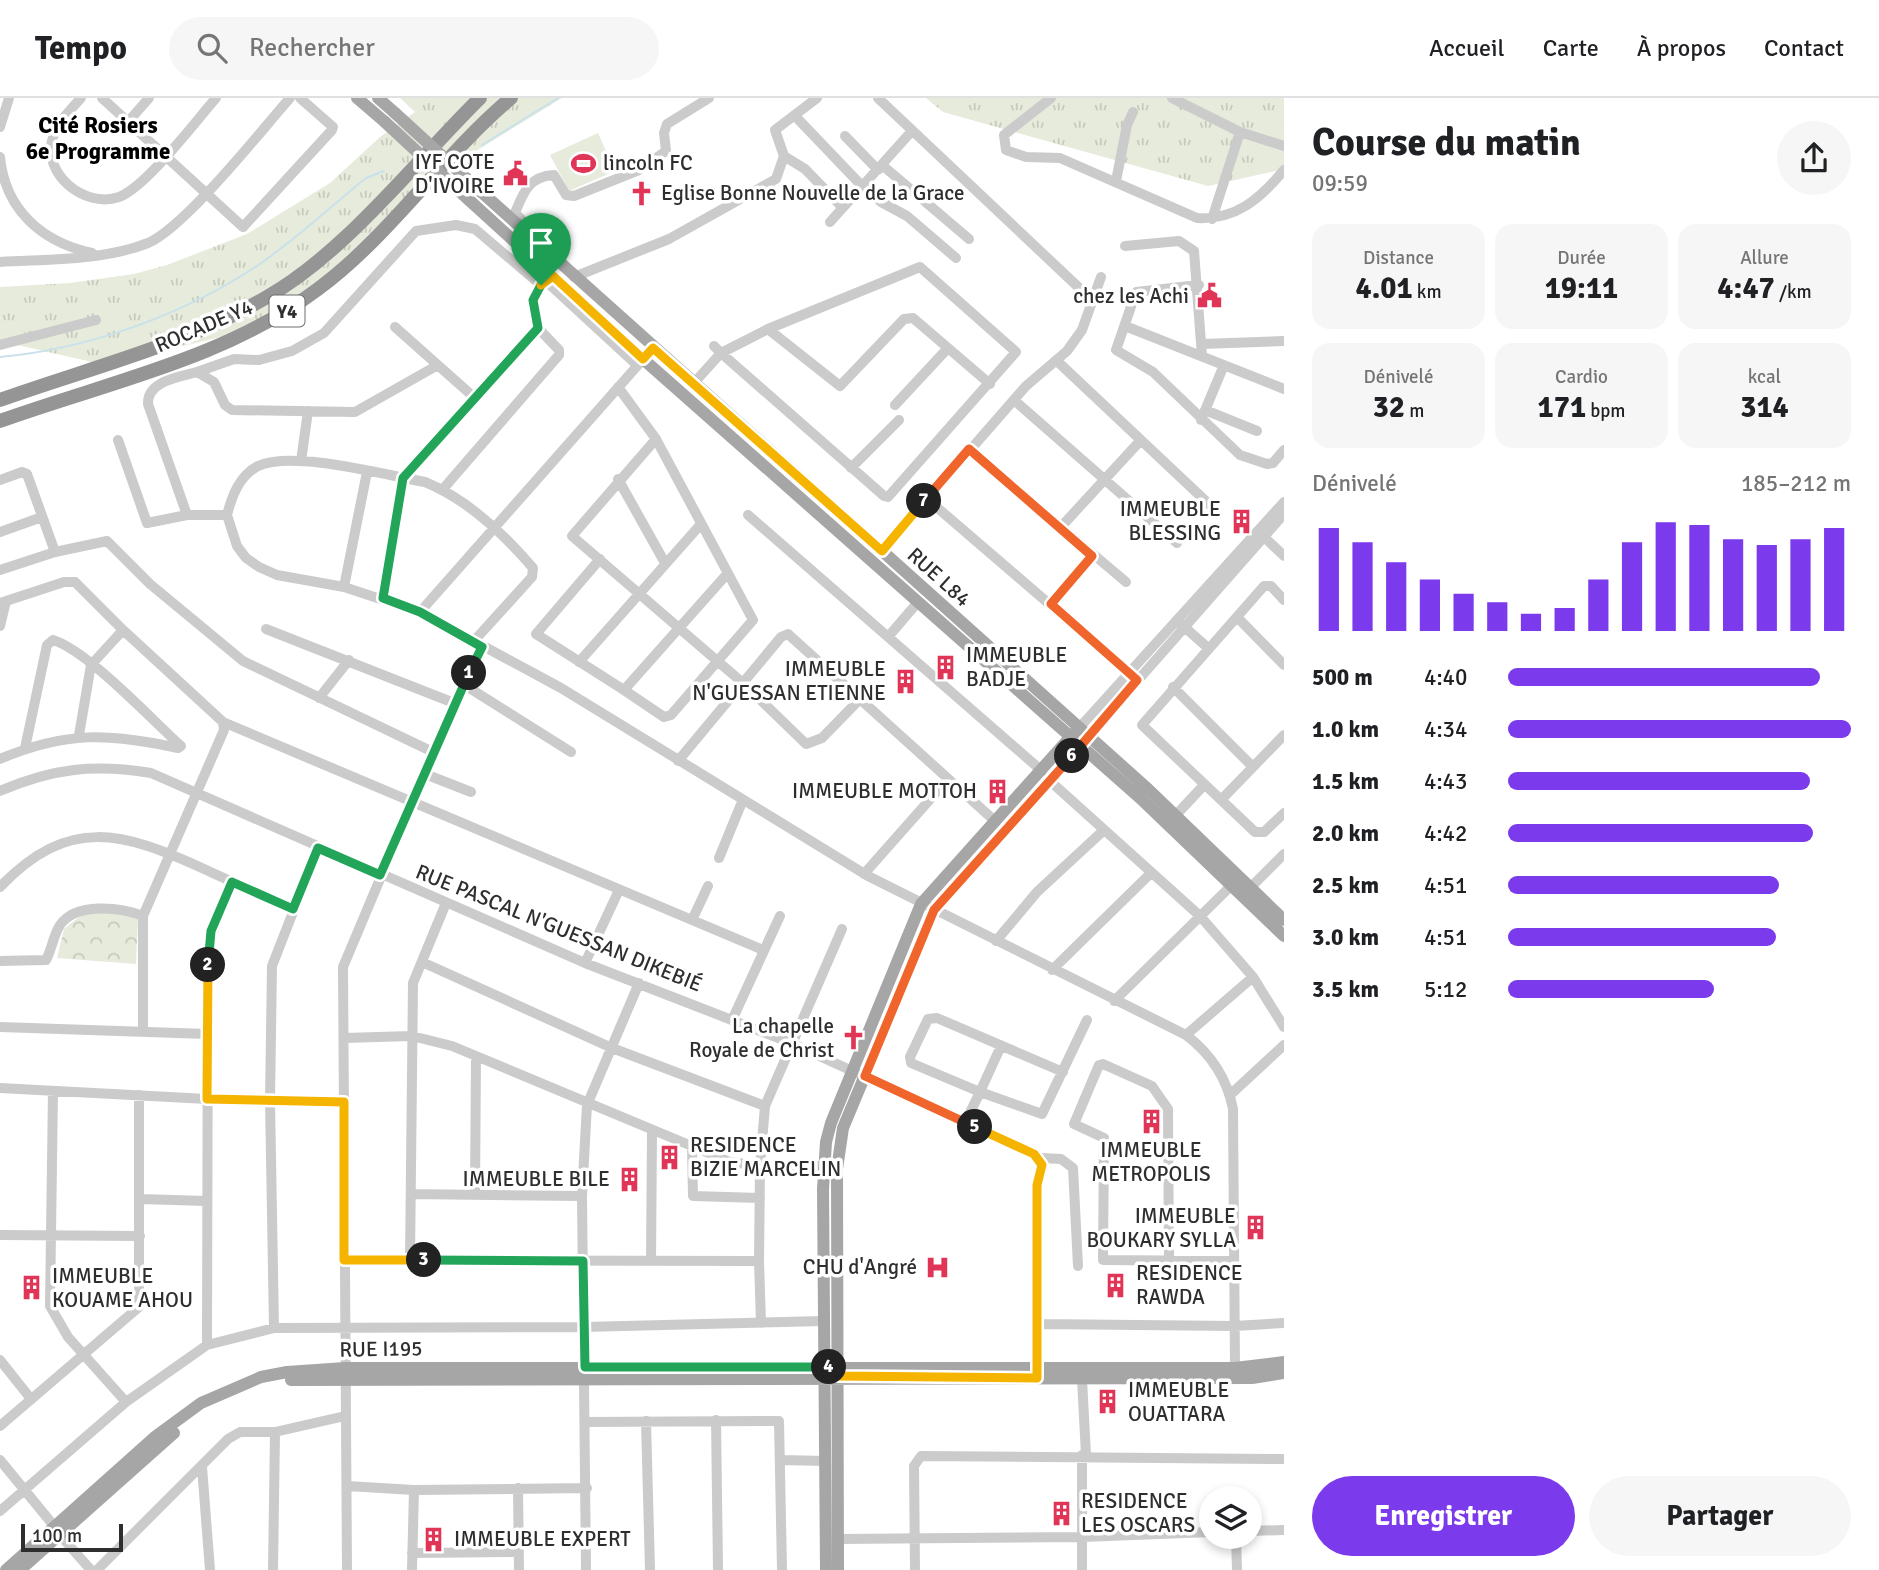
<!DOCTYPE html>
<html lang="fr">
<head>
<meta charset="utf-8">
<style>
	:root { --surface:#fff; --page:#f6f6f6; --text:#202124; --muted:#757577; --line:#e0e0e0; --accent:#7c3aed }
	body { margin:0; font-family:Signika,sans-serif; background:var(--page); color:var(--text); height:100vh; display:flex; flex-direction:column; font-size:26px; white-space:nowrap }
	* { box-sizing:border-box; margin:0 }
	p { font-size:23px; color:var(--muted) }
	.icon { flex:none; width:38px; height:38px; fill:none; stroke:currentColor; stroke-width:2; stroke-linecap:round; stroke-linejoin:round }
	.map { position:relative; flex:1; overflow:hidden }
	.side { display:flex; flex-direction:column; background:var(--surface); width:595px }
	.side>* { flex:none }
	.buttons { position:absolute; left:1199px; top:1388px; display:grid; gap:14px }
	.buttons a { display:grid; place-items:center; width:63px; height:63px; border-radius:50%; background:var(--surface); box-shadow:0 4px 10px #0003; font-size:35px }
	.scale { position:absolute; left:21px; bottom:18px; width:102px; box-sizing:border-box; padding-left:7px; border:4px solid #2e2e2e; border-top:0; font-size:19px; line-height:24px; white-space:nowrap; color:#2e2e2e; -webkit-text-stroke:5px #fff; paint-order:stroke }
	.pin { position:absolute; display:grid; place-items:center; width:60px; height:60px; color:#fff; margin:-72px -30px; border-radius:50% 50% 50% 0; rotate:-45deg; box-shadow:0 0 7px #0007 }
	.pin .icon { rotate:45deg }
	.km { position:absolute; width:35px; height:35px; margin:-18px; border-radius:50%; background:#222; color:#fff; font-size:19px; line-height:35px; text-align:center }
	.round { display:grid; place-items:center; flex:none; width:74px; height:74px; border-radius:37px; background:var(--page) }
	.head { display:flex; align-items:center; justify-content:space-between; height:119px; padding:0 28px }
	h1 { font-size:38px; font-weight:700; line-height:52px }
	.figures { display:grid; grid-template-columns:repeat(3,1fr); gap:10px; height:119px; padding:7px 28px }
	.figures div { display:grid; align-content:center; border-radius:18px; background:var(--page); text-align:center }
	.figures b { font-size:30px; font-weight:700 }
	.figures small { font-size:19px; font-weight:400 }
	.figures p { font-size:19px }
	.chart { height:196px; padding:14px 28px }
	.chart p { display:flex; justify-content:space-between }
	.chart svg { width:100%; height:126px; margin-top:7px; stroke:var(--accent); stroke-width:6 }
	.primary-button { display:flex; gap:14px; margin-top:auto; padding:14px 28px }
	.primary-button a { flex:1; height:80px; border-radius:42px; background:var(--accent); color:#fff; font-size:28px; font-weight:700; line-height:80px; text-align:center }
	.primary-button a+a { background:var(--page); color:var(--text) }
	ul { padding:0 28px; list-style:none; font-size:23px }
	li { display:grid; grid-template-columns:112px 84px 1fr; align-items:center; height:52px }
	li i { height:18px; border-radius:9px; background:var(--accent) }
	header { display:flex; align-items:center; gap:42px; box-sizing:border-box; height:98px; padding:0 35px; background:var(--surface); border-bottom:2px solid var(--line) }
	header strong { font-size:33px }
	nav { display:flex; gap:38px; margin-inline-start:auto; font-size:24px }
	.search { width:490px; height:63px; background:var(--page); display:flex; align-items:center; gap:18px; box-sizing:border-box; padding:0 24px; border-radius:38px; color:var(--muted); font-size:26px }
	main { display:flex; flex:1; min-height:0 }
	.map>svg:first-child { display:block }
	.grass { fill:url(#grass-tufts) }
	.forest { fill:url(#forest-crowns) }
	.garden { fill:#e6ebdc }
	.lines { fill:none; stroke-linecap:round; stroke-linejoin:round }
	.stream { stroke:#c8e1ea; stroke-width:2 }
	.minor { stroke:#cbcbcb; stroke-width:10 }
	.major { stroke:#a6a6a6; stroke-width:12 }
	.highway { stroke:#959595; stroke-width:14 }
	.major-bridge { stroke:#a6a6a6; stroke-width:12 }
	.split-1-casing { stroke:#fff; stroke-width:14 }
	.split-2-casing { stroke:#fff; stroke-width:14 }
	.split-3-casing { stroke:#fff; stroke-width:14 }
	.split-4-casing { stroke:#fff; stroke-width:14 }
	.split-5-casing { stroke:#fff; stroke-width:14 }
	.split-6-casing { stroke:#fff; stroke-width:14 }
	.split-7-casing { stroke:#fff; stroke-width:14 }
	.split-8-casing { stroke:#fff; stroke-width:14 }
	.split-1 { stroke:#22a559; stroke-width:9 }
	.split-2 { stroke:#22a559; stroke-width:9 }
	.split-3 { stroke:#f5b400; stroke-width:9 }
	.split-4 { stroke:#22a559; stroke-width:9 }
	.split-5 { stroke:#f5b400; stroke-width:9 }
	.split-6 { stroke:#f0652b; stroke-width:9 }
	.split-7 { stroke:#f0652b; stroke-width:9 }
	.split-8 { stroke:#f5b400; stroke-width:9 }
	.labels { text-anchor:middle; stroke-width:7; stroke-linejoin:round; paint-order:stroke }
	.shield { fill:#fff; stroke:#6d6d6d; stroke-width:2 }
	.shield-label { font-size:19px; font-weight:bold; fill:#2e2e2e }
	.poi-label { font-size:21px; fill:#2e2e2e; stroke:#fff; text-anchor:end }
	.street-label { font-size:21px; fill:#2e2e2e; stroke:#fff }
	.neighbourhood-label { font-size:23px; font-weight:bold; fill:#000; stroke:#fff }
</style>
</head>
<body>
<header>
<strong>Tempo</strong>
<div class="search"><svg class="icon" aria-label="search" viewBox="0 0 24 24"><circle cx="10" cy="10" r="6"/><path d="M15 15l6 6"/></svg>Rechercher</div>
<nav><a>Accueil</a><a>Carte</a><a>À propos</a><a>Contact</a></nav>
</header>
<main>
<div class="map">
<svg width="1284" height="1472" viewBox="0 0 1284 1472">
	<defs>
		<pattern id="grass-tufts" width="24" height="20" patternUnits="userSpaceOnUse" patternTransform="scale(1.75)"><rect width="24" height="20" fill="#e6ebdc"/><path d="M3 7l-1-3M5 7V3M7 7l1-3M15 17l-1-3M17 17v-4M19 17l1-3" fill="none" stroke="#c6cabd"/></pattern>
		<pattern id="forest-crowns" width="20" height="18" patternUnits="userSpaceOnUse" patternTransform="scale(1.75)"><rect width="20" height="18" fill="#e6ebdc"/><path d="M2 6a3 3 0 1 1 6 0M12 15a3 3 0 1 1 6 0" fill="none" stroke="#c6cabd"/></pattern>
	</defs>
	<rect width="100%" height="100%" fill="#fff"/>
	<path class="grass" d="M400,0H562L426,84L329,178L265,228L105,267L0,243V189L70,185L134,176L167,167L247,136L330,85L380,39L415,14Z
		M926,0H1284V71L1208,88L943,14Z"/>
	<path class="forest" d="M88,812L138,819L136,866L57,860L64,831Z"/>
	<path class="garden" d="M598,35L615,73L569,93L550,57Z"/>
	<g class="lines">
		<path class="stream" d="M482,47L558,0
			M0,259C88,251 183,217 257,168C295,142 330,109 366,80L384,73"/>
		<path class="minor" d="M81,0C71,11 58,24 53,39C41,75 84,111 119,99C146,89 195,24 216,0
			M102,0L243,129L332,32L333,29L300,0
			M878,0L1093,203
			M1051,0L1004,37L1006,52L1026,59L1060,60L1197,120C1236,122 1260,101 1284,72
			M1172,0L1240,34L1284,48
			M796,19L862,88L881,104L907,118L956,160
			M128,24L149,0
			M0,29L9,0
			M845,38L878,72
			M784,58L805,71L842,109
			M0,59C5,112 42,144 92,155
			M882,67L969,141
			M1116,83L1127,27L1133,14
			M1212,121L1240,34
			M830,124L911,34
			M532,132L515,115C523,95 529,78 554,77L566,97L574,98L639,72L666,53L664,35L667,26L709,0
			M1125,148L1179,143L1194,153L1202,258
			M0,164C48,161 103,163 148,145C185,129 260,34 290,0
			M574,179L669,141L776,81L784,58L775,32L817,0
			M547,184L637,267
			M1199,187L1136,194L1116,252L1153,274L1240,357L1267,366L1273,365L1284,352
			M1125,228L1284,291
			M395,229L476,301
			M768,231L840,288L904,221L913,220L990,286
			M1202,246L1284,243
			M0,247L96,222
			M1057,263L1213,410
			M197,274L234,261L259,262L292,253L324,235L416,133L456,127L475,131L541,187
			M693,286L721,255L768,231L920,169L1016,254L888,399L884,398L721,255L714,248
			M618,289L656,341L753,522L671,617L664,619L624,592L727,476
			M1014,302L1177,445
			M895,307L948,250
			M1205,312L1257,333
			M1201,322L1224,267
			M656,341L572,438L743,585L806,646L822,640L859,602
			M118,342L147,425L187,417H227C232,398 239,378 258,368C293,352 385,377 425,384C467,401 503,435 533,470L532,479L473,544
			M969,351L1126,484
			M301,363L308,313
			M851,370L899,322
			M618,381L665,465
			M0,382L22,374L27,376L55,454
			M443,391L559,257V252L538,230L533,202L541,187L553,178
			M926,400L1133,578
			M187,417L148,306C147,283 179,279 197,274L214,284L225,307L232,312L355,314L438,267
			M227,417L237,448L246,460L259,469L277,477L344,489L420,514L561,590L868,778L1186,937C1211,956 1227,980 1233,1011L1235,1270
			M748,417L1042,673
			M1060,430L1140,343
			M0,434L42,419
			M1261,436L1284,458
			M882,453L1026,288L1067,253L1082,232L1101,179
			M600,461L536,536L624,592
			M0,472L55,454L107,443L150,486L243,563L435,655
			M344,489L367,374
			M383,500L403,380L538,230
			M1284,502L1271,488H1264L1142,627L1255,734H1264L1284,715
			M0,505L64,484H75L123,532L223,624L763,852
			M1051,506L1092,458
			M420,514L653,250
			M1237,519L1284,567
			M1180,525L1208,550
			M0,528L6,503
			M266,531L454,605
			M888,539L918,504
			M579,564L701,426
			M463,586L571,654
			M1173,589L1252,668
			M319,600L349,562
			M1079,630L1284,404
			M79,637L91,567L123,532
			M1088,639L1284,416
			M25,650L47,547L53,542C87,552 152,622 181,648
			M0,661C66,633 109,635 178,650L181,648
			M678,663L781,539L788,536L996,724
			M425,676L471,694
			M1050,683L1200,818L1253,879L1284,929
			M0,693C53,670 94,666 151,675L585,865L791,945L1034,1056L1042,1067L1037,1087V1275
			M1221,702L1284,637
			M1176,717L1204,687
			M719,760L742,704
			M864,776L948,681
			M1252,788L1284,756
			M0,789C69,717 123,734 204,771C234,785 263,797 293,811
			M693,820L708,788
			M996,843L1037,794L1104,732
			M0,863L46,862C52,851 53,838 60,827C76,804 120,809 143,818
			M422,864L612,950L765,1008
			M585,865L619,792
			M1052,872L1151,775
			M1114,903L1236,783
			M733,920L780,818
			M0,929L207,936
			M143,934V818L224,632L223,624
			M1186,937L1253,879
			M344,940L412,938L452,948L730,1064L760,1068H824
			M1001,948L980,994L1042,1016L1087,922
			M0,990L207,1001L344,1004
			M53,993L50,1208L68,1239L126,1304
			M1230,997L1284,947
			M965,1025L980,994L911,965L910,959L928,921L937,920L1063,974
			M692,1050L693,1098L760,1100
			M1040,1060L1061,1061L1073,1070L1078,1168
			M411,1096L582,1098
			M475,1096L476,958
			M141,1101L206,1103
			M0,1137L140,1138
			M344,1162L759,1163L760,1068L765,1008L842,831
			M410,1162L413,885L446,805
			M1169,1162L1168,1011L1152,988L1103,966L1099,967L1074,1026L1104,1040L1103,1162L1232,1163
			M651,1163L652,1034
			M759,1163L761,1225
			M1038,1226L1235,1228L1284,1225
			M274,1230L270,1002L272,868L318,750
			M207,1247L208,847L232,784
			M0,1262L31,1301
			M1082,1281L1086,1357
			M716,1322L718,1472
			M646,1323L650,1472
			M586,1324L779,1323L782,1472
			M0,1328L139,1209V997
			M1082,1357V1472
			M0,1362L54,1428
			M781,1362L825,1363
			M202,1369L210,1472
			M347,1388L414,1392
			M518,1390L519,1472
			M0,1413L126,1304L207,1247L274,1230L584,1229L823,1223
			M1250,1433L1284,1432
			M59,1436L91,1472
			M1236,1438L1237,1472
			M838,1441L1082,1439L1211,1434
			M412,1455L519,1454
			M97,1472L228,1341L240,1334H275L345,1318
			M273,1472L275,1334
			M347,1472L343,869L454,605L482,549
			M412,1472L414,1392L587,1390
			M586,1472L582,1098L587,1007L639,885
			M915,1472L914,1368L921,1358L1284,1361"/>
		<path class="major" d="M357,0L385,24
			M378,0L395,15
			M478,91L1149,692L1284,822
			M469,102L643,261L1140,700L1284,838
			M291,1282L1252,1280L1284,1275
			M6,1472L156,1338L201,1305L261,1279L287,1274L345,1270H1235L1284,1264
			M20,1472L174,1335
			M826,1472L823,1091L826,1044L831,1025L921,806L1074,635
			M838,1472L837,1071L843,1030L934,812L1086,642"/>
		<path class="highway" d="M0,302C89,270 185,247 267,199C346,154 415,64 480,0
			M0,323C108,284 225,261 318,191C391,137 442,58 511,0"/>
		<path class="major-bridge" d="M395,15L478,91
			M385,24L469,102"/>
	</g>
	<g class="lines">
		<defs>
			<path id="split-1" d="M469,575L482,549L420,514L383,500L403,380L538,230L533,202L541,187"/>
			<path id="split-2" d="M208,867L211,833L232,784L293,811L318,750L380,777L469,575"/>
			<path id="split-3" d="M208,867L207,1001L344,1004V1162H424"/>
			<path id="split-4" d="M424,1162L583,1163L585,1269H829"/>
			<path id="split-5" d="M829,1269H837L838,1278L1037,1280V1087L1042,1067L1034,1056L975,1029"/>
			<path id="split-6" d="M975,1029L865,978L934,812L1072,658"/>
			<path id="split-7" d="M924,403L969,351L1092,458L1051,506L1137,582L1072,658"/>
			<path id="split-8" d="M541,187L553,178L643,261L653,250L882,453L924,403"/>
		</defs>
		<use href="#split-1" class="split-1-casing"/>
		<use href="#split-2" class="split-2-casing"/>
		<use href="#split-3" class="split-3-casing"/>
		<use href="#split-4" class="split-4-casing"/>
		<use href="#split-5" class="split-5-casing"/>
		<use href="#split-6" class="split-6-casing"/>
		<use href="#split-7" class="split-7-casing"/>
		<use href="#split-8" class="split-8-casing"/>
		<use href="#split-1" class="split-1"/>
		<use href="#split-2" class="split-2"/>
		<use href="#split-3" class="split-3"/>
		<use href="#split-4" class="split-4"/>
		<use href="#split-5" class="split-5"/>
		<use href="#split-6" class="split-6"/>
		<use href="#split-7" class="split-7"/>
		<use href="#split-8" class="split-8"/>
	</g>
	<defs>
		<symbol id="stadium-bare" viewBox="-9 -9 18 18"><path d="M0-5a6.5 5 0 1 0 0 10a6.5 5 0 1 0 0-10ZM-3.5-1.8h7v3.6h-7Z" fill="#e03556" stroke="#fff" stroke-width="2.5" paint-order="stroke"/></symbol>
		<symbol id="civic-bare" viewBox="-9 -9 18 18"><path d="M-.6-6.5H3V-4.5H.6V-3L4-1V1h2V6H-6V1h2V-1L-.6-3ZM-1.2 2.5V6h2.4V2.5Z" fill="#e03556" stroke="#fff" stroke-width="2.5" paint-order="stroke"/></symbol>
		<symbol id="church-bare" viewBox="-9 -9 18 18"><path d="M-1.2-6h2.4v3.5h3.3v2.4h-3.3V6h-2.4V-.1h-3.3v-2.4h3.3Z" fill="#e03556" stroke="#fff" stroke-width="2.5" paint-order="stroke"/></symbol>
		<symbol id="building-bare" viewBox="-9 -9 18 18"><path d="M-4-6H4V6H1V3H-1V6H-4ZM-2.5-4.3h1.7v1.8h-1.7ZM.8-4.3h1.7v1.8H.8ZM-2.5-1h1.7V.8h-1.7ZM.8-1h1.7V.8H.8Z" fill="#e03556" stroke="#fff" stroke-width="2.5" paint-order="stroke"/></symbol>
		<symbol id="hospital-bare" viewBox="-9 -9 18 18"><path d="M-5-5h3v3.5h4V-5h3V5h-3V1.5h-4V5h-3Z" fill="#e03556" stroke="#fff" stroke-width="2.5" paint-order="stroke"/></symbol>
	</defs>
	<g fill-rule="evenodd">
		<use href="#stadium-bare" x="566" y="48" width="35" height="35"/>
		<use href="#civic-bare" x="498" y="58" width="35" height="35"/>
		<use href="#church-bare" x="624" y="78" width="35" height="35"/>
		<use href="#civic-bare" x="1192" y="180" width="35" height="35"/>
		<use href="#building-bare" x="1224" y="406" width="35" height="35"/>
		<use href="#building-bare" x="928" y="552" width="35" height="35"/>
		<use href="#building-bare" x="888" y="566" width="35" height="35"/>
		<use href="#building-bare" x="980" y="676" width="35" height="35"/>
		<use href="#church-bare" x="836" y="922" width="35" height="35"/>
		<use href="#building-bare" x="1134" y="1006" width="35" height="35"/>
		<use href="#building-bare" x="652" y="1042" width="35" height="35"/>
		<use href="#building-bare" x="612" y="1064" width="35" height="35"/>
		<use href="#building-bare" x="1238" y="1112" width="35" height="35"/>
		<use href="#hospital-bare" x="920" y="1152" width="35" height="35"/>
		<use href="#building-bare" x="1098" y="1170" width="35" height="35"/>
		<use href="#building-bare" x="14" y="1172" width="35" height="35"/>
		<use href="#building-bare" x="1090" y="1286" width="35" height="35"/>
		<use href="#building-bare" x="1044" y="1398" width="35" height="35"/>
		<use href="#building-bare" x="416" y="1424" width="35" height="35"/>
	</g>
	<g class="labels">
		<rect class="shield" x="269.5" y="197.5" width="35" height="31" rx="5"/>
		<g class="shield-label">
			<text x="287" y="220">Y4</text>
		</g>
		<g class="poi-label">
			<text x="495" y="71">IYF COTE<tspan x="495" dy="24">D'IVOIRE</tspan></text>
			<text x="603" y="72" text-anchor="start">lincoln FC</text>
			<text x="661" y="102" text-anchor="start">Eglise Bonne Nouvelle de la Grace</text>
			<text x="1189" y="205">chez les Achi</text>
			<text x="1221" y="418">IMMEUBLE<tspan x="1221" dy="24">BLESSING</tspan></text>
			<text x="966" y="564" text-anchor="start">IMMEUBLE<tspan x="966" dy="24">BADJE</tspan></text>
			<text x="886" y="578">IMMEUBLE<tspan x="886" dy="24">N'GUESSAN ETIENNE</tspan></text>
			<text x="977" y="700">IMMEUBLE MOTTOH</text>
			<text x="834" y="935">La chapelle<tspan x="834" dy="24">Royale de Christ</tspan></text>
			<text x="690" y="1054" text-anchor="start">RESIDENCE<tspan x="690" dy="24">BIZIE MARCELIN</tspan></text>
			<text x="1151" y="1059" text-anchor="middle">IMMEUBLE<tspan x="1151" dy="24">METROPOLIS</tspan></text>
			<text x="610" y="1088">IMMEUBLE BILE</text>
			<text x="1236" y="1125">IMMEUBLE<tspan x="1236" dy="24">BOUKARY SYLLA</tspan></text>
			<text x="917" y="1176">CHU d'Angré</text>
			<text x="1136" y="1182" text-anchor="start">RESIDENCE<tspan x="1136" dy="24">RAWDA</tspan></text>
			<text x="52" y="1185" text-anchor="start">IMMEUBLE<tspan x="52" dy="24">KOUAME AHOU</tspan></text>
			<text x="1128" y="1299" text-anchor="start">IMMEUBLE<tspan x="1128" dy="24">OUATTARA</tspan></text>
			<text x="1081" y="1410" text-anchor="start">RESIDENCE<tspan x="1081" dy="24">LES OSCARS</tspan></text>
			<text x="454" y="1448" text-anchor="start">IMMEUBLE EXPERT</text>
		</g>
		<g class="street-label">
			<text transform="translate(204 228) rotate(-23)" y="7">ROCADE Y4</text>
			<text transform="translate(939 479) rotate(42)" y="7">RUE L84</text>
			<text transform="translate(559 830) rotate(22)" y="7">RUE PASCAL N'GUESSAN DIKEBIÉ</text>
			<text transform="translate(381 1251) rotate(-1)" y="7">RUE I195</text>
		</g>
		<g class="neighbourhood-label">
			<text x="98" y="35">Cité Rosiers<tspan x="98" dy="26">6e Programme</tspan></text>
		</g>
	</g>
</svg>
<div class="buttons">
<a><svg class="icon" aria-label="layers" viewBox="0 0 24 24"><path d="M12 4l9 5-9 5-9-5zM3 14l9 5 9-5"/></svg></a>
</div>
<div class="scale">100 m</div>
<div class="pin" style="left:541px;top:187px;background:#1e9e55"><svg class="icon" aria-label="arrive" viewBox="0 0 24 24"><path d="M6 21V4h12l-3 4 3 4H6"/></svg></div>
<b class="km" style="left:469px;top:575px">1</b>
<b class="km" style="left:208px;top:867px">2</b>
<b class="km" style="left:424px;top:1162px">3</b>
<b class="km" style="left:829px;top:1269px">4</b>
<b class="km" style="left:975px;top:1029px">5</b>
<b class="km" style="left:1072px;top:658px">6</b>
<b class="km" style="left:924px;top:403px">7</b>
</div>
<section class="side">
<div class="head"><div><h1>Course du matin</h1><p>09:59</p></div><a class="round"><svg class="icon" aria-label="share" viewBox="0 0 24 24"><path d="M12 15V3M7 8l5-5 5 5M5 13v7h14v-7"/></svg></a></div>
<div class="figures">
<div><p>Distance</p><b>4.01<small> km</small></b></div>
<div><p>Durée</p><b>19:11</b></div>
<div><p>Allure</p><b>4:47<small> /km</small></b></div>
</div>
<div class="figures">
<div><p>Dénivelé</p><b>32<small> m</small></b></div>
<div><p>Cardio</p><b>171<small> bpm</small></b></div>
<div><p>kcal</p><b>314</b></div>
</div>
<div class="chart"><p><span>Dénivelé</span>185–212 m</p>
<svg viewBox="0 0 160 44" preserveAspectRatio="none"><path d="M5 44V8M15 44V13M25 44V20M35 44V26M45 44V31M55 44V34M65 44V38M75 44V36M85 44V26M95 44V13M105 44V6M115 44V7M125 44V12M135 44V14M145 44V12M155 44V8"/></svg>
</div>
<ul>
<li><b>500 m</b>4:40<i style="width:91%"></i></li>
<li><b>1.0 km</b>4:34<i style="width:100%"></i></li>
<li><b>1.5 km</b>4:43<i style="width:88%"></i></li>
<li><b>2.0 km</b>4:42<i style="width:89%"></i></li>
<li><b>2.5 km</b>4:51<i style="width:79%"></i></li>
<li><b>3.0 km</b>4:51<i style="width:78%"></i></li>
<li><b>3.5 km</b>5:12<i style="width:60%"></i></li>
</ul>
<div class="primary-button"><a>Enregistrer</a><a>Partager</a></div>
</section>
</main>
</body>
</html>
